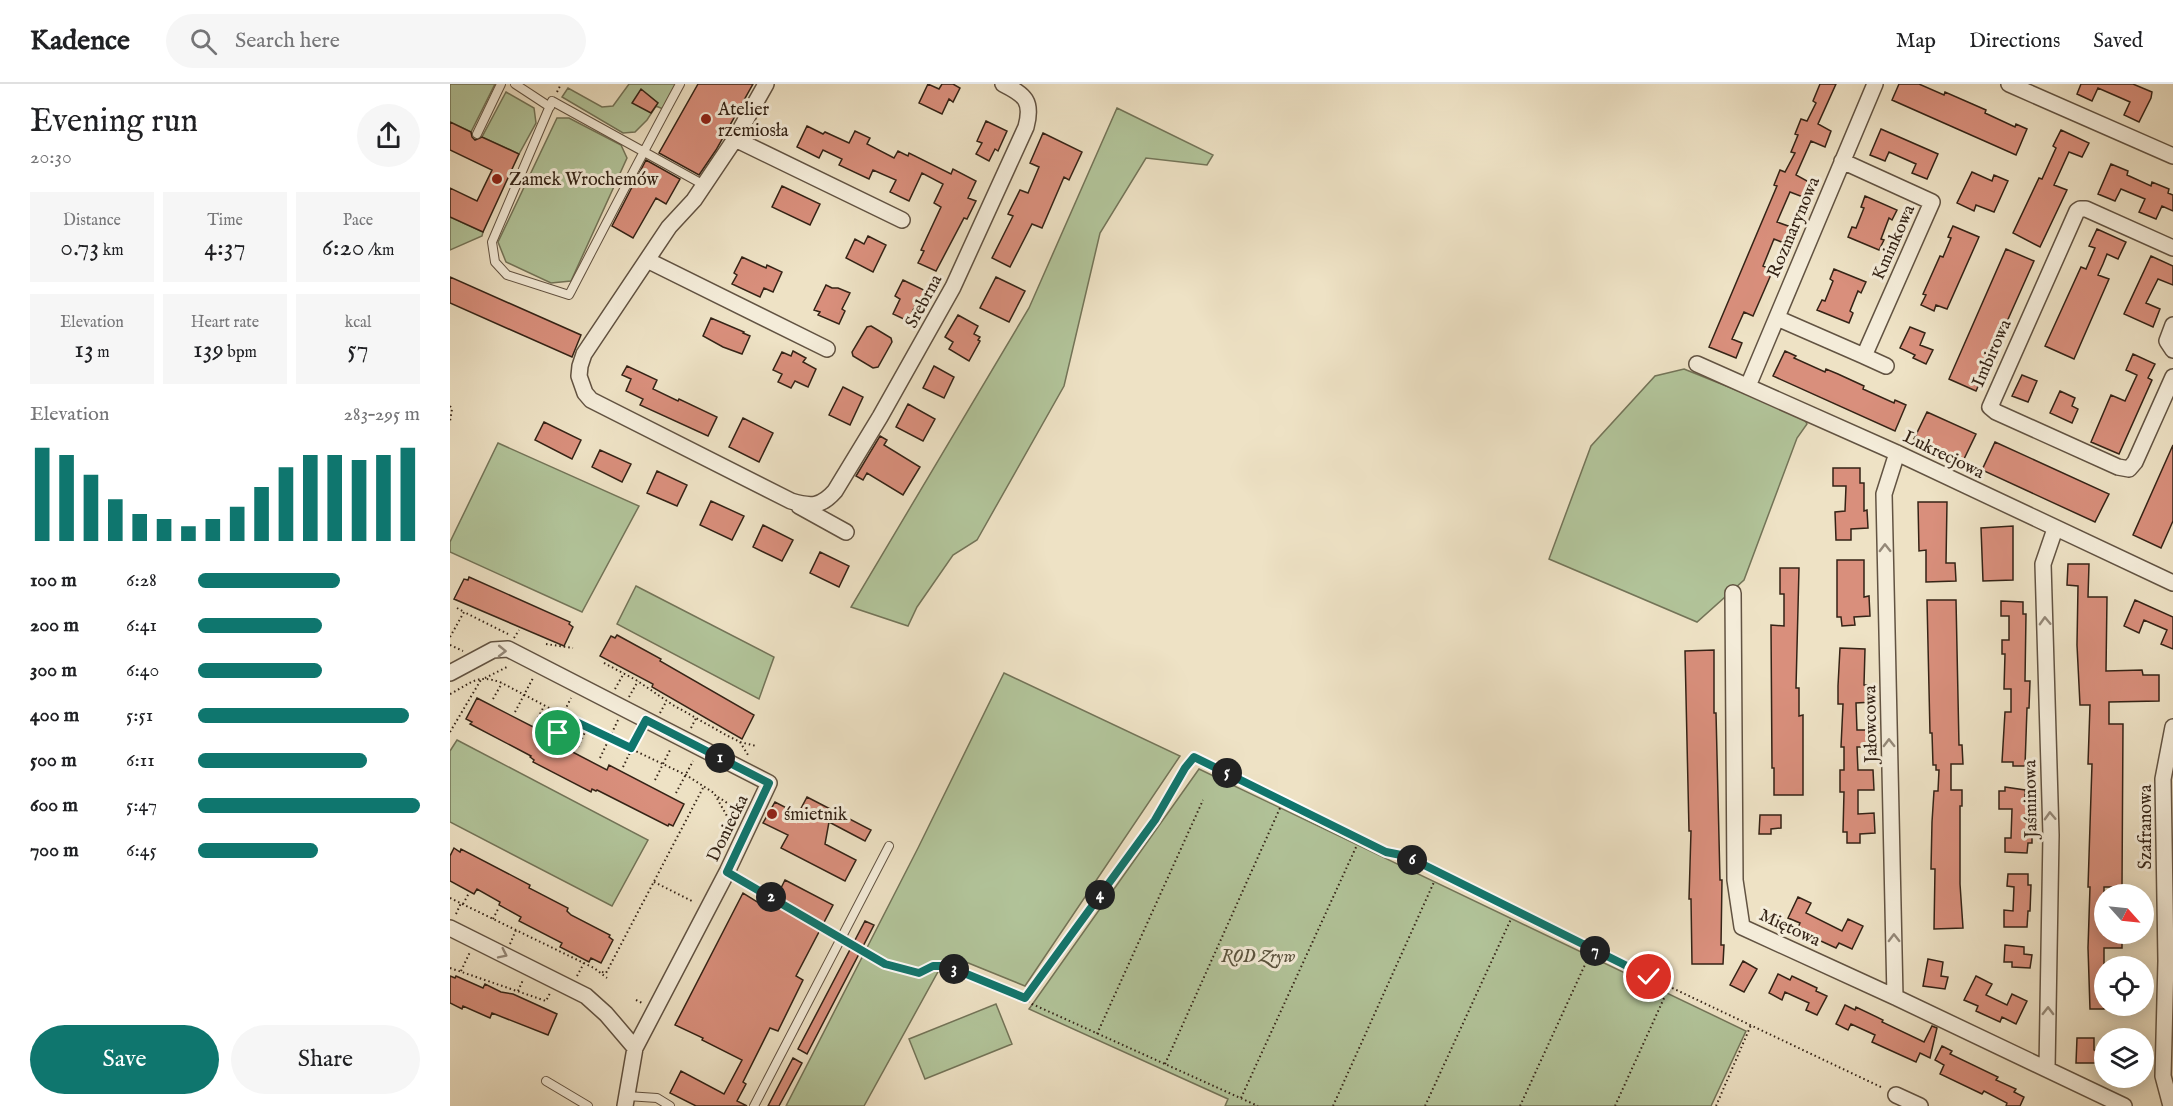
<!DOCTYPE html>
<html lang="en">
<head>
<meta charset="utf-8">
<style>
	:root { --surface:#fff; --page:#f6f6f6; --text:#202124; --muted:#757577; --line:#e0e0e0; --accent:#0f766e }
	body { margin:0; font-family:"IM FELL English",serif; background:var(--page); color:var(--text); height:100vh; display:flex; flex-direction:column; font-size:22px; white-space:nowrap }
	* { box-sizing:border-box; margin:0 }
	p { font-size:20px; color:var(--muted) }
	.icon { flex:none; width:33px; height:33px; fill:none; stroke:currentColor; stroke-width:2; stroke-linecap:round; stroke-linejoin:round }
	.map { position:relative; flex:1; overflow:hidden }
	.details { display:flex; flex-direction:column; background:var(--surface); width:450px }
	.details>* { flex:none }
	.needle { width:39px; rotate:117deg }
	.tools { position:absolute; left:1644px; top:800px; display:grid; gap:12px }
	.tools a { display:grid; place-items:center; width:60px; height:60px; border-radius:50%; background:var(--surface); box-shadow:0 3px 15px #0003; font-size:30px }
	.pin { position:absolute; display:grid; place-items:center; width:51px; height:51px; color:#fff; margin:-26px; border:3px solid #fff; border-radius:50%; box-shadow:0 2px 6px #0007 }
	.km { position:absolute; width:30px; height:30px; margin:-15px; border-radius:50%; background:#222; color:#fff; font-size:16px; line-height:30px; text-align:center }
	.round { display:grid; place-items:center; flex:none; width:63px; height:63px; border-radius:32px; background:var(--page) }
	.head { display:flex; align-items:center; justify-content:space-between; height:102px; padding:0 30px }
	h1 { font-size:33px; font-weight:600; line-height:45px }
	.figures { display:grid; grid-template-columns:repeat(3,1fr); gap:9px; height:102px; padding:6px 30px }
	.figures div { display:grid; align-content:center; border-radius:0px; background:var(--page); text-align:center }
	.figures b { font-size:26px; font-weight:600 }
	.figures small { font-size:16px; font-weight:400 }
	.figures p { font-size:16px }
	.chart { height:168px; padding:12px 30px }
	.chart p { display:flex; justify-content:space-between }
	.chart svg { width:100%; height:108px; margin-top:6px; stroke:var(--accent); stroke-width:6 }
	.cta { display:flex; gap:12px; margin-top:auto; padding:12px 30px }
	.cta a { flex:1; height:69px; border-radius:36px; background:var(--accent); color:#fff; font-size:24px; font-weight:600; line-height:69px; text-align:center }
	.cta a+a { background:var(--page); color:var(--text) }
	ul { padding:0 30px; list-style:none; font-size:20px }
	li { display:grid; grid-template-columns:96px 72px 1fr; align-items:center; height:45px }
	li i { height:15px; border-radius:8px; background:var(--accent) }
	header { display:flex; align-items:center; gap:36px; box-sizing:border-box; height:84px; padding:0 30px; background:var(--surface); border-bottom:2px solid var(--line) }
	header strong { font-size:28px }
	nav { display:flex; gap:33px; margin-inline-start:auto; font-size:21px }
	.search { width:420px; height:54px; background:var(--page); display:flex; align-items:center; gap:15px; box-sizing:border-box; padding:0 21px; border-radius:33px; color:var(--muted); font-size:22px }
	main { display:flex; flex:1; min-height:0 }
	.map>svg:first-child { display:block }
	.green { fill:#b2c49a; stroke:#737458; stroke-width:1.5 }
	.building { fill:#d98f7c; stroke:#342316; stroke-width:1.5 }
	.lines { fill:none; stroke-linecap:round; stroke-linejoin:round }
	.lane-casing { stroke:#625342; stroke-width:10 }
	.street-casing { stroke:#625342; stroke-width:18 }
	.path { stroke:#342316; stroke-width:2; stroke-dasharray:1.5 3; stroke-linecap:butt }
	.lane { stroke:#f4ecd9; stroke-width:8 }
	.street { stroke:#f4ecd9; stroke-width:15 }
	.oneway { stroke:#948878 }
	.route-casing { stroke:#fff; stroke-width:12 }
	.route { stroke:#0f766e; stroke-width:8 }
	.poi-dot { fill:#8f2418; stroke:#f4ecd9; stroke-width:2 }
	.labels { text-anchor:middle; stroke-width:6; stroke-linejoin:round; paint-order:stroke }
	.poi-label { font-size:18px; fill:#342316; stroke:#f4ecd9; text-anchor:start }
	.street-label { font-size:18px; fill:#342316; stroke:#f4ecd9 }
	.park-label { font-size:18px; font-style:italic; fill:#5a533e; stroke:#f4ecd9 }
</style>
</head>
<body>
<header>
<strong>Kadence</strong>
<div class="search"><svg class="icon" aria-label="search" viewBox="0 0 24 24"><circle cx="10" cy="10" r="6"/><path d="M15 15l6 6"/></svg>Search here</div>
<nav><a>Map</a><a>Directions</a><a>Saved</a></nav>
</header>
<main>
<section class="details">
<div class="head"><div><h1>Evening run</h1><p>20:30</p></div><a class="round"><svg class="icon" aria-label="share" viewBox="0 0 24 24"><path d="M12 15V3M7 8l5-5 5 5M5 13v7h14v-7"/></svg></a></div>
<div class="figures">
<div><p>Distance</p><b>0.73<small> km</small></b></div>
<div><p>Time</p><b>4:37</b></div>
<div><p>Pace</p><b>6:20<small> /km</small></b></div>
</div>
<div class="figures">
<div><p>Elevation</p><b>13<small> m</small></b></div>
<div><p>Heart rate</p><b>139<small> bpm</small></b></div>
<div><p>kcal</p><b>57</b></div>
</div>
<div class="chart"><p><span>Elevation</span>283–295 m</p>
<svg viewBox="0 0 160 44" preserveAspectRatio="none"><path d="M5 44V6M15 44V9M25 44V17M35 44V27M45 44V33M55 44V35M65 44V38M75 44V35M85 44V30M95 44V22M105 44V14M115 44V9M125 44V9M135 44V11M145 44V9M155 44V6"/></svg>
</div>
<ul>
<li><b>100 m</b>6:28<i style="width:64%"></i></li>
<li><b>200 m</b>6:41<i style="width:56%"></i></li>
<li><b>300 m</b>6:40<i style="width:56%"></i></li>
<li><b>400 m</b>5:51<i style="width:95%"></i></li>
<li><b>500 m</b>6:11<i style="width:76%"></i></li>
<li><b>600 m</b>5:47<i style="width:100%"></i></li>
<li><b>700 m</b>6:45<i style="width:54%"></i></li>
</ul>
<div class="cta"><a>Save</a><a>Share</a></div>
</section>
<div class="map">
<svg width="1723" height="1022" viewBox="0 0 1723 1022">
	<rect width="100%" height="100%" fill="#eee2c5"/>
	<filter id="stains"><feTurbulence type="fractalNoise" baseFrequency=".00333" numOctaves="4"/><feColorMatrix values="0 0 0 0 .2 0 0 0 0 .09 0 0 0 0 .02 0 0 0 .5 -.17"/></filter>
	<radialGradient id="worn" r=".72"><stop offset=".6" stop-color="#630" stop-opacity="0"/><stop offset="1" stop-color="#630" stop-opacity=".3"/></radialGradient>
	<path class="green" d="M0,0H45L21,48L0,38Z
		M179,0H226L213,25L206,22L197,36L185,48L173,49L112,13L118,4L152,23L163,22Z
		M56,8L84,24L86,39L69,70L32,53Z
		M667,24L763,71L757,81L696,74L650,149L614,302L527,456L503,471L467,523L458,542L401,523L579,224Z
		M107,34H119L171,61L177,74L121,197L101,199L56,178L48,158Z
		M0,133L33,148L32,152L0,166Z
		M1234,285L1353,333L1357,340L1347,354L1294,496L1247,538L1099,475L1141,362L1205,292Z
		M48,359L189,422L132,528L0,468V458Z
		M186,502L324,573L309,615L167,540Z
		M554,589L730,672L575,902L501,872L489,886L414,1022H336L468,764Z
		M7,656L198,756L162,822L0,738V667Z
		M749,685L1296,947L1261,1022H775L778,1015L579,925Z
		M546,920L562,960L475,995L459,955Z"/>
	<path class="building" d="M248,0H303L266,66L249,91L209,69Z
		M478,0L489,5L492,0H503L510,4L503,18L499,15L492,30L469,19Z
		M1370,0H1386L1368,40L1381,47L1375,63L1361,57L1346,91L1359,98L1353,113L1340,108L1327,138L1341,143L1334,159L1324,155L1313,182L1323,186L1303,232L1294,228L1282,255L1292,259L1286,274L1259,263L1327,102L1324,101L1330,86L1335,88L1345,69L1341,68L1348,51L1345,50L1351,35L1357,37L1366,19L1363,17Z
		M1449,0H1469L1494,11L1495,8L1536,26L1535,29L1565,43L1566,40L1577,45L1566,71L1442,16Z
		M1631,0H1683L1702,8L1701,14L1689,38L1674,31L1680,18L1648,4L1642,17L1627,10Z
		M191,5L208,19L201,29L182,19Z
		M536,37L557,47L548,67L545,65L539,77L526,70L532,59L527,57Z
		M0,38L21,48L22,53L25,56L32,53L69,70L33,148L0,133V104L27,117L42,86L0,66Z
		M357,42L373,50L375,48L399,59L405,47L420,54L417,60L444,74L448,67L458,72L459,69L501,90L503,85L526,97L518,114L526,117L517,135L514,134L486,187L468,179L474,167L471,166L491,123L484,119L493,100L472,89L459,117L440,108L446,96L423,86L419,95L389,81L392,75L373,66L369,74L347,63Z
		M1431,45L1488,70L1477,95L1462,89L1466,80L1439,68L1435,77L1420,71Z
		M1611,46L1639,59L1632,73L1619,68L1604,101L1617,106L1590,163L1563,149L1589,94L1592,95L1606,64L1603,62Z
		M593,49L632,68L619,96L614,93L592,144L582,140L560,183L542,174L563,132L558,130L570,106L578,109L589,83L580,79Z
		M196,76L230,95L216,120L206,114L183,154L162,142Z
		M1661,80L1678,87L1677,91L1701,102L1702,98L1719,105L1718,109L1723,111V127L1712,122L1706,135L1689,128L1695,115L1671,105L1665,117L1648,110Z
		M1522,88L1542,97L1544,91L1558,97L1544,128L1526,121L1524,127L1507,119Z
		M332,102L370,120L360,141L322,123Z
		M1415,112L1447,126L1442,136L1439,134L1431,155L1434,156L1429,166L1398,153L1402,143L1406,144L1414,124L1411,123Z
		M1503,142L1529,153L1497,225L1486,221L1484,227L1471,221L1476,211L1473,210L1490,172L1493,173L1501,154L1498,153Z
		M1647,145L1676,158L1668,175L1657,170L1653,180L1648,191L1659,195L1624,275L1595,262L1631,183L1636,185L1645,164L1639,162Z
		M418,152L436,161L423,188L396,174L405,155L414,160Z
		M1556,165L1584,177L1526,307L1499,295Z
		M1701,172L1723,182V201L1708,195L1696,219L1710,225L1703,243L1674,230Z
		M292,173L316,184L317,181L332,188L323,208L314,204L310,213L282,200L287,191L284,189Z
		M1384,185L1416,198L1411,209L1408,207L1400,227L1403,229L1399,239L1367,226L1372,216L1375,217L1383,197L1380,195Z
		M0,193L131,251L122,273L0,219Z
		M546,193L575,207L559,238L530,224Z
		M453,196L478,208L470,224L465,222L458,237L443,230L450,215L445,212Z
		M376,201L382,204H388L400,209L392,225L395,227L389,240L368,231L370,228L364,226Z
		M508,231L528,242L524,250L530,253L528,256L530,257L519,277L499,265L503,258L495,253Z
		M261,234L294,248L293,249L300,252L292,270L273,263L253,252Z
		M421,242L441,254L442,258L428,283L423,284L403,272L402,268L417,243Z
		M1460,243L1475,249L1470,261L1483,266L1476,280L1463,274L1465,271L1450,264Z
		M343,267L356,274L353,278L366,285L358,303L345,297L341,304L328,298L332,290L323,286L332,268L341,272Z
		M1335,267L1346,272L1344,274L1375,288L1376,285L1388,290L1414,302L1413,305L1444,319L1445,316L1456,321L1445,347L1323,292Z
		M1683,270L1705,280L1698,294L1702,296L1669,370L1641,358L1661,311L1675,317L1687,291L1676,286Z
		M177,282L207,296L203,305L228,317L229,315L267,333L258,352L190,321L193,315L176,307L181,295L172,291Z
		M484,282L504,293L494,314L473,304Z
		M1572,291L1587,297L1578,318L1562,312Z
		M393,303L413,313L400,341L379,331Z
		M1610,307L1625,314L1622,322L1628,325L1622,339L1600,329Z
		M458,320L485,335L473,357L446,343Z
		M1477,328L1526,350L1513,377L1464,355Z
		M293,334L323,349L309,378L279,363Z
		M94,338L131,356L122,375L85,356Z
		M430,352L437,356L434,361L470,383L453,411L417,389L413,396L406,392Z
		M1545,358L1659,410L1645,438L1532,386Z
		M1723,361V437L1711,464L1683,451Z
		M150,366L181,380L172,398L142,383Z
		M1383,384H1410V399H1414V427L1417,426L1418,444L1401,445V456H1386L1385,428L1395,427L1396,402H1383Z
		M207,387L237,401L227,422L197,409Z
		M261,417L294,432L282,456L250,441Z
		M1468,418H1497L1496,479H1505L1506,497L1476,498V466L1469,467Z
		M313,441L343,456L332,477L303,463Z
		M1563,442V496L1533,497L1531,444Z
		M370,468L399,482L389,503L360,489Z
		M1387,476H1414V513L1419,512L1420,532L1404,533L1405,541L1392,542L1391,533H1387Z
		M1618,480H1639L1638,513H1657L1656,587L1692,586L1693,591H1709V617L1659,618V640H1673L1672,803H1654V849H1672V864H1654V925H1640L1638,864L1640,803H1638L1642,680H1638L1640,621H1630L1627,561L1628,502L1617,501Z
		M1330,484H1349L1346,604H1349V632L1353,631V711H1324V684H1322L1321,541L1334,542V510H1330Z
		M19,493L120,538L119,540L123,543L114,562L4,515L14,495L18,496Z
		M1477,516H1506L1509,661H1512L1513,680H1501V706H1512V722H1510V800L1513,844L1484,845L1485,785H1481L1482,738L1484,707H1488L1489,686H1486V681H1483L1482,649H1480Z
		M1685,516L1723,533V565L1711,560L1717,546L1694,536L1689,549L1674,542Z
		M1551,517L1573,518V530H1576L1575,597H1580L1579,624H1577L1575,682H1563V678H1552L1555,628H1561V605H1554L1555,570H1552V556H1559V532H1551Z
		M167,551L211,575L210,577L304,631L292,655L202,603L203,600L150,572L161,552L165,554Z
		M1390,564L1415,565L1414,601H1422L1423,618L1406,619L1407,646H1423V663H1407L1408,686H1423L1424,706H1408V730L1424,729L1425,749L1410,750V759H1397V748H1393L1394,708H1390V686H1394V663H1391L1393,620H1388V602Z
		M1264,566V629H1266L1270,796H1272L1271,861H1274L1273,880H1242L1241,815H1239L1241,747H1239L1235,567Z
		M27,614L93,648L92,652L157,686L159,681L234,720L223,742L219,740L218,742L147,706L146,707L142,705L141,708L83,678L84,676L80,673L81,672L20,640L22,638L16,635Z
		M1555,703L1575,706V714L1578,715L1580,747H1582V759H1578L1577,769L1555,768V754H1561L1562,725H1549V707H1555Z
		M357,713L421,746L415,757L379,738L375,760L406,776L395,797L331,764L338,751L313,739L325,718L348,730Z
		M1310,731H1331V744L1321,745V750H1309Z
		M4,764L10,768L11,765L80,801L79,804L118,824L117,827L121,831L160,851L159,853L163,856L151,879L141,874L139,878L110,863L112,859L69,837L71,833L49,821L50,818L27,805L24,810L0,797V772Z
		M1558,790H1578V801H1581L1580,827H1578L1577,843H1554V826L1563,827L1564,803L1557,802Z
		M335,796L383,821L346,892L353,896L328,947L320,944L293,998L296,1000L287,1017L297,1022H246L220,1009L231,987L274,1010L292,976L252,956L253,954L225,941L293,809L320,826Z
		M1348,813L1361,819L1356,829L1392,847L1398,835L1413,842L1402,865L1389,859L1386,864L1347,846L1350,839L1338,834Z
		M415,837L424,841L357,970L348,965Z
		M1555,861L1574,863V870L1582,871L1580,884L1562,883V878H1554Z
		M1478,875L1493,878L1491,892L1498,893L1495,905L1473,902Z
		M1293,877L1307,885L1294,908L1280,901Z
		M1328,890L1340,896L1342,892L1367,904L1366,907L1377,912L1367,931L1356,926L1359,919L1335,908L1332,916L1319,909Z
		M0,892L5,894L6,892L33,904L35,900L51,908L63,910L107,930L98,951L42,929L40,934L13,922L12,925L0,919Z
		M1526,892L1542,900L1536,911L1557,921L1562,910L1577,917L1566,940L1552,933L1550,938L1526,927L1528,922L1514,916Z
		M1395,921L1405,926L1406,923L1433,936L1432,938L1474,958L1482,942L1487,944L1480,974L1470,969L1466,978L1422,958L1425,951L1401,940L1398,946L1386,940Z
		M1627,954H1644V966L1649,967L1648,979H1626Z
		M1492,962L1502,967L1500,970L1548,993L1546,996L1566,1005L1564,1008L1574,1013L1570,1022H1556L1557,1019L1534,1007L1532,1010L1490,990L1494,981L1485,976Z
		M343,974L352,979L329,1022H318Z"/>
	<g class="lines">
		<defs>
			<path id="lane" d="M65,0L100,23
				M230,0C192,70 156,140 119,211L57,191L45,178L42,158L102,17L254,101
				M27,50L51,0
				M96,997L138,1022
				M177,1012L207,1014L220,1022
				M304,1022L439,762"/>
			<path id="street" d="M316,0L285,55L244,116L219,143L134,270L130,282L129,292L135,309L141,316L341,417C361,423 371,423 385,407L430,333L503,203L576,43C583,17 575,11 553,0
				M1559,0L1723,72
				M285,55L452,136
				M1723,164L1636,125H1630L1627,127L1540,323L1546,328L1668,383L1679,385L1685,378L1723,293
				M197,176L377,265
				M1327,234L1414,272L1482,118L1392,77
				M1723,241L1717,257L1723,266
				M1414,272L1436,282
				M1247,280L1447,369L1723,499
				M1298,302L1425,0
				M349,422L396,448
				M1283,509L1285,796L1292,843L1445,913L1674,1022
				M0,589L43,566L58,565L319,699L277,788L185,964L175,1022
				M0,844L136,912L156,930L185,964
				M1445,913L1434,410L1447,369
				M1597,985L1601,751L1593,480L1605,445
				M1446,1011L1470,1022
				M1721,1022L1713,992L1716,877L1713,695L1723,643"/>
		</defs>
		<use href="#lane" class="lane-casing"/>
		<use href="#street" class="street-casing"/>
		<path class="path" d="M107,8L111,0
			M0,322L2,325L0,337
			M7,524L14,528
			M0,553L14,528L58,550
			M64,554L69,546
			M96,560L123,564
			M0,561L13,567
			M154,579L186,596L223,621L276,651L290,658L306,662
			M35,594L57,583
			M165,605L174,589
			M0,610C22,599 27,589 52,599L137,644L236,691L264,709L282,741
			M179,613L188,597
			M43,615L52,599
			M65,628L83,594
			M210,629L216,618
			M86,637L96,646L99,644L108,649
			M86,638L94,622
			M241,644L246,634
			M0,648L32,594
			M105,655L116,633L114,628L121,614
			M290,658L298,671
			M128,663L137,644
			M150,674L168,636
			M173,683L190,648
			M205,696L221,664
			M226,709L243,677
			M268,713L291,728
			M290,795L381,848
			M204,798L244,818
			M0,814L144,884L157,894
			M13,820L19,809
			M6,830L11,819
			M43,835L49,823
			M399,859L435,880L469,889L483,882H497L575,914L705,736L735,684L744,673L936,768L956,773L1199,893L1433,1004
			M60,860L66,846
			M0,884L96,917L100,909
			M11,887L20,868
			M152,888L156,889L254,702
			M127,892L134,879
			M68,907L73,896
			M575,914L582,920L808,1022
			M186,916L194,920
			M647,950L753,716
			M715,980L830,724
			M791,1014L907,761
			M883,1022L984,798
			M975,1022L1061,835
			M1070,1022L1139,872
			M1165,1022L1215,912
			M1266,1022L1301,941"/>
		<use href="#lane" class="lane"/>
		<use href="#street" class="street"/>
	</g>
	<defs><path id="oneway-chevron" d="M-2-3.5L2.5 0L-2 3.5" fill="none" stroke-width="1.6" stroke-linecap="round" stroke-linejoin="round" transform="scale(1.5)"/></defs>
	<g class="oneway">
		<use href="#oneway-chevron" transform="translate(1435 464) rotate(-91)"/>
		<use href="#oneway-chevron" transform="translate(1595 537) rotate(-92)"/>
		<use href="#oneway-chevron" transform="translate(52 567) rotate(1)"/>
		<use href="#oneway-chevron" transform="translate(1439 659) rotate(-91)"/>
		<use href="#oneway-chevron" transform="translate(1600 732) rotate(-92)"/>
		<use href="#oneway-chevron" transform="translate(1444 854) rotate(-91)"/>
		<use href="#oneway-chevron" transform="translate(53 870) rotate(26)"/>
		<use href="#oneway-chevron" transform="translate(1598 927) rotate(-89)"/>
	</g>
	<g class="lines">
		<defs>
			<path id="route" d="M108,649L116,633L181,664L196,636L319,699L277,788L435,880L469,889L483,882H497L575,914L705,736L735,684L744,673L936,768L956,772L1199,893"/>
		</defs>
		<use href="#route" class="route-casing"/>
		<use href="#route" class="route"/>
	</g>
	<g class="poi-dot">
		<circle cx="256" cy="35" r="6"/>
		<circle cx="47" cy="95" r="6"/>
		<circle cx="322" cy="730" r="6"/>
	</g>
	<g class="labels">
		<g class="poi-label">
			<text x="268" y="31">Atelier<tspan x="268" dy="21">rzemiosła</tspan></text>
			<text x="59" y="101">Zamek Wrochemów</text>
			<text x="334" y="736">śmietnik</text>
		</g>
		<g class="street-label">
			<text transform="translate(1343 143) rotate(-67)" y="6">Rozmarynowa</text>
			<text transform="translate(1443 158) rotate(-66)" y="6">Kminkowa</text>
			<text transform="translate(473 217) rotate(-62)" y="6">Srebrna</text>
			<text transform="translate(1541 269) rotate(-66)" y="6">Imbirowa</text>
			<text transform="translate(1494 370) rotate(26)" y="6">Lukrecjowa</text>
			<text transform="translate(1420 640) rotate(-91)" y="6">Jałowcowa</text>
			<text transform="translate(1580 715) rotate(-91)" y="6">Jaśminowa</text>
			<text transform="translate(1695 743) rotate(-90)" y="6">Szafranowa</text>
			<text transform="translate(277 744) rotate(-64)" y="6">Doniecka</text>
			<text transform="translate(1340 843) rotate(25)" y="6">Miętowa</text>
		</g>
		<g class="park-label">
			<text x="808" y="878">ROD Zryw</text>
		</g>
	</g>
	<rect width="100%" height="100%" filter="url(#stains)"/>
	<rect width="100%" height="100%" fill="url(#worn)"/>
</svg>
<div class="tools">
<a><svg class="needle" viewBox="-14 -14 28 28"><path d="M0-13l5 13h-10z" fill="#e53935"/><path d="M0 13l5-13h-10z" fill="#757577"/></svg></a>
<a><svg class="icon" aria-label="locate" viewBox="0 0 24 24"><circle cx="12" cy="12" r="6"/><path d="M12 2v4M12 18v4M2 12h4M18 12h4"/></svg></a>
<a><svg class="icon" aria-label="layers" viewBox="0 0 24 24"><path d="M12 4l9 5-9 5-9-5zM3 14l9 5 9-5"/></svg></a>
</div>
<div class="pin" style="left:108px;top:649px;background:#1e9e55"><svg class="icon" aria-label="arrive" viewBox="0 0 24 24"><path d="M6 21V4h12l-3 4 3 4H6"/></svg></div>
<div class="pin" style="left:1199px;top:893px;background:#d93025"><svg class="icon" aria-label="check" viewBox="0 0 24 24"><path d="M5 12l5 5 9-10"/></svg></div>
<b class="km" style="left:270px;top:674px">1</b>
<b class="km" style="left:321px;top:813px">2</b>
<b class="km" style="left:504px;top:885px">3</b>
<b class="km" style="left:650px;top:811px">4</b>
<b class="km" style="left:777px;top:689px">5</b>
<b class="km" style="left:962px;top:776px">6</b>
<b class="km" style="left:1145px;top:867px">7</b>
</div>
</main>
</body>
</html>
